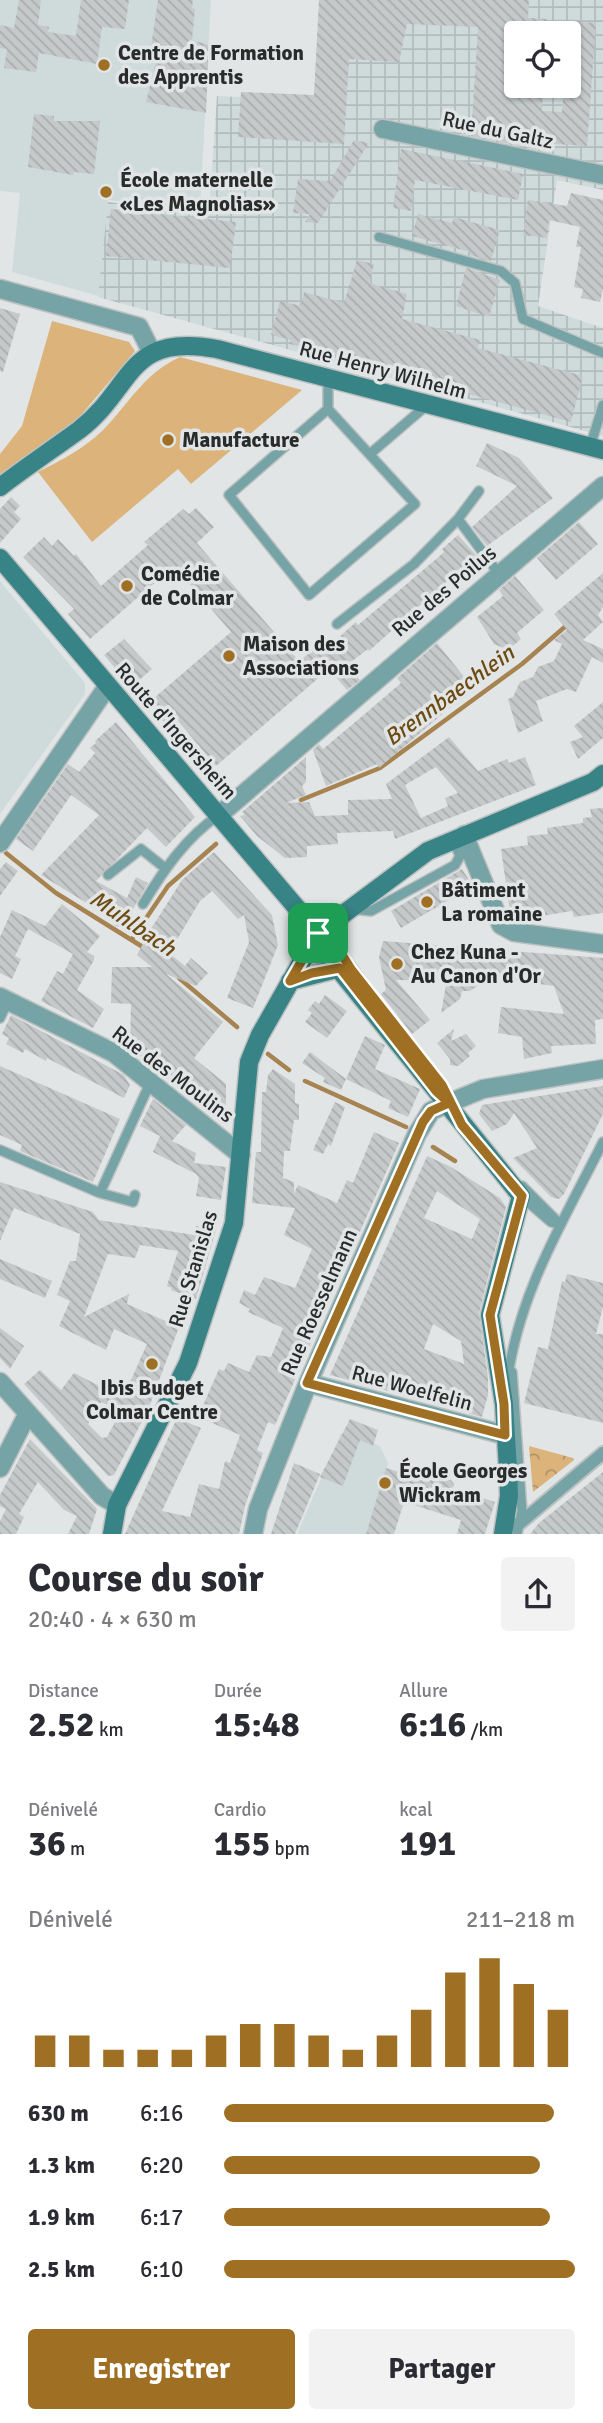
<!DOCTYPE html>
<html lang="fr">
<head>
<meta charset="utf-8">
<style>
	:root { --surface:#fff; --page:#f2f2f3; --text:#2b2b33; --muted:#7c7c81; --accent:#9f7023 }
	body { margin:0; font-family:Signika,sans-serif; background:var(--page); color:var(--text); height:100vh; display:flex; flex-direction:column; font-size:26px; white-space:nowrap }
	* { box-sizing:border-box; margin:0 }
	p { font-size:23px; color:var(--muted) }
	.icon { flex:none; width:38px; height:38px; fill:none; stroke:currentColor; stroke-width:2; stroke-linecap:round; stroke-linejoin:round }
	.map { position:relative; height:1534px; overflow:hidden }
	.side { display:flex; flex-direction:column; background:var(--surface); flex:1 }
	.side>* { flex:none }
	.fabs { position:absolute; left:504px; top:21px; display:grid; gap:14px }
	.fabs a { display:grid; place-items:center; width:77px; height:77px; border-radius:7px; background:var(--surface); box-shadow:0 2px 5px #0004; font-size:35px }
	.pin { position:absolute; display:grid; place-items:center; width:60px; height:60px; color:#fff; margin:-30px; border-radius:14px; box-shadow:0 4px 10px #0006 }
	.round { display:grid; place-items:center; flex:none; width:74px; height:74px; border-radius:7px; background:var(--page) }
	.headline { display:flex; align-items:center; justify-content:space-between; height:119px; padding:0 28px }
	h1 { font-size:38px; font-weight:700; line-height:52px }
	.metrics { display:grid; grid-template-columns:repeat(3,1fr); gap:10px; height:119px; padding:7px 28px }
	.metrics div { display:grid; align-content:center }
	.metrics b { font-size:35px; font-weight:700 }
	.metrics small { font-size:19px; font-weight:400 }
	.metrics p { font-size:19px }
	.chart { height:196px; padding:14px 28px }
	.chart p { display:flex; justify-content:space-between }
	.chart svg { width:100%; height:126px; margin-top:7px; stroke:var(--accent); stroke-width:6 }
	.cta { display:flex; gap:14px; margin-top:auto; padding:14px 28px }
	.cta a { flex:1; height:80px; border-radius:7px; background:var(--accent); color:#fff; font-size:28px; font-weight:700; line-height:80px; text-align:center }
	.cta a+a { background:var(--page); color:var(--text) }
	ul { padding:0 28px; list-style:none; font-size:23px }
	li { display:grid; grid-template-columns:112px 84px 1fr; align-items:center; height:52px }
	li i { height:18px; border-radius:9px; background:var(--accent) }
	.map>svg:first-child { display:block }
	.built { fill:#cfdbdb }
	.industrial { fill:url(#industrial-grid); fill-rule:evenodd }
	.park { fill:url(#park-crowns) }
	.pitch { fill:#dbb37b }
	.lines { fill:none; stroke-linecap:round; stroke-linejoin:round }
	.stream { stroke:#a68350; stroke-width:4.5 }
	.building { fill:url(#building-back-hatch); fill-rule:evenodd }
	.service-casing { stroke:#bcc0c0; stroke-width:12 }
	.pedestrian-casing { stroke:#bcc0c0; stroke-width:16 }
	.minor-casing { stroke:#bcc0c0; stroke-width:21 }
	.tertiary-casing { stroke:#bcc0c0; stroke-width:21 }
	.secondary-casing { stroke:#bcc0c0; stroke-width:21 }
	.service { stroke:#76a3a5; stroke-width:9 }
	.pedestrian { stroke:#76a3a5; stroke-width:12 }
	.minor { stroke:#76a3a5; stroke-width:18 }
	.tertiary { stroke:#76a3a5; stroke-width:18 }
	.secondary { stroke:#378386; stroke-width:18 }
	.route-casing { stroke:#fff; stroke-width:14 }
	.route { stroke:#9f7023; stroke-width:9 }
	.poi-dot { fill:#9f7023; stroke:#e1e5e5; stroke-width:2.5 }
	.labels { text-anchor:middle; stroke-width:7; stroke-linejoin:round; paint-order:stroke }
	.poi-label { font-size:21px; font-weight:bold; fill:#2a2b2b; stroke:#e1e5e5; text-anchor:start }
	.street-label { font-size:21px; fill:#2a2b2b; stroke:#e1e5e5 }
	.water-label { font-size:23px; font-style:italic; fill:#6d4b13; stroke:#e1e5e5 }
</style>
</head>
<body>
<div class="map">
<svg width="603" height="1534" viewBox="0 0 603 1534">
	<defs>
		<pattern id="industrial-grid" width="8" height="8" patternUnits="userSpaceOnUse" patternTransform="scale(1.75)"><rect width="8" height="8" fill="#cfdbdb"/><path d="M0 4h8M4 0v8" fill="none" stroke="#b2bcbc"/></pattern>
		<pattern id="park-crowns" width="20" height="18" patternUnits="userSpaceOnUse" patternTransform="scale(1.75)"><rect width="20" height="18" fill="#dbb37b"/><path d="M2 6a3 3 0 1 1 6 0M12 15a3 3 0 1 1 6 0" fill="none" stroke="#b29265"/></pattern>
		<pattern id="building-back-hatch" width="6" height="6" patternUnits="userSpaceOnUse" patternTransform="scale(1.75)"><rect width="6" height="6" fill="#c6c9ca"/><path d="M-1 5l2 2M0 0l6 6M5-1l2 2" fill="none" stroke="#aaadae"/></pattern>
	</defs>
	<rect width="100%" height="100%" fill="#e1e5e5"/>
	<path class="built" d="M0,0H211L200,210L108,200L99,296L12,272L20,193L0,191Z
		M0,581L85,683V694L0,814Z
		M341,1433L380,1446L388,1463L387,1468L428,1481L430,1476L447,1477L454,1484L453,1489L495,1502L487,1527L380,1492L366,1534H297Z"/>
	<path class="industrial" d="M323,0H603V190L557,180L538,306L603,328V436L98,297L108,202L209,213L217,96L317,100ZM516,33H569V86H516Z"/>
	<path class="park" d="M529,1446L573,1458L574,1460L533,1492Z"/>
	<path class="pitch" d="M52,321L129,342L135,351L76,421L0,474V454L22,426Z
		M180,357L302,390L191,484L178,469L92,542L38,472C62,460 83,449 102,431C129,404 144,373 180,357Z"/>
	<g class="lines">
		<path class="stream" d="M301,800L380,768L522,664L567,625
			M6,853L56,893L146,949
			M132,939L168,886L216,844
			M179,978L237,1027
			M268,1054L289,1070
			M305,1081L406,1127
			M433,1147L455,1161"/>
	</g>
	<path class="building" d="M19,0H41L38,25L49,27L48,32L76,36L81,0H129L125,29L102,27L97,64L39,53L36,72L4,68L7,49L0,48V25L14,28Z
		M158,0H193L192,8L195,9L192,40L209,45L206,113L146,102L156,61L149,60Z
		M319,0H529L528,18L547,19L546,33H516V86H543L542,111L562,112L564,86H569V21L596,23L587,146L541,143L540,150L471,136L478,27L407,24L399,62L349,59L344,144L238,137L241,92L314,95Z
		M34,114L54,116V121H100L94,174L74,172L73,175L28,167Z
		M354,140L369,143L318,223L305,222L310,214L293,213L298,179L330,181Z
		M401,149L523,174L518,200L415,180L411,211L393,208Z
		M571,193L603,200V289L600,302L581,298L583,289L574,287L581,247H576L580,227L549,220L547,238L523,235L528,200L567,206Z
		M111,209L236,222L230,268L106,256Z
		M418,214L452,223L454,217L500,230L491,261L470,255V252L412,236Z
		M357,260L374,264L369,283L407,294L402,319L480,340L478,348L583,376L571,422L465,393L466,387L433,378L432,383L290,344L291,340L271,335L280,301L301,306L304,292L344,303Z
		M466,268L500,280L489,317L456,306Z
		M0,308L20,314L3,372L0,371Z
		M487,443L519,458L553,498L487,546L472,527L517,486L476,466Z
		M11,497L20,506L14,512L21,519L0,543V509Z
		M196,508L214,527L197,543L299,661L325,641L329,646L356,622L358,625L435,560L444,552L442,549L458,535L476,555L369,651L368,649L347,665L360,680L347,690L329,669L216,766L178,721L169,728L147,704L231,632L174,566L90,639L68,614L74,609L23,557L44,537L52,546L58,539L74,556L76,554L101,586L148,545L144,542L183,509L189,514Z
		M579,522L598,544L556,580L537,558Z
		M603,573V607L598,615L603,622L583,640L603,649V663L592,657L576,692L567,689L536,701L543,721L518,733L508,699L513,697L520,682L533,677L538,667L554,661L562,644L554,640L567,630L554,614Z
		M515,576L544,610L517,633L521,639L508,650L494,644L477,617L503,596L499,590Z
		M124,639L152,669L131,687L104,655Z
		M437,643L473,688L379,768L377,764L326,786L313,750L319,744L323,749L360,718L401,683L397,678Z
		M603,702V738L578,759L570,742L583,737L574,726Z
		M116,722L195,817L166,847L147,828L96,881L127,898L136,877L148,883L122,928L114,925L116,921L41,875L99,815L71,795L33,851L16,839L68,764L79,772L95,753L90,748L96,743L95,741Z
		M449,737L478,771L507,759L509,763L525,757L536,785L395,839L393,831L337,833L338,844L307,846V857L285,858L257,836L240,816L245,815L242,812L306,757V782L302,786L306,795L286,803L309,802L315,816L348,815V800L392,799L386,784ZM436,767L458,793L445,798L448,806L421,818L405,785Z
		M603,808V913L574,917L572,911L541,916L540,908L510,912L501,849L528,845L527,836L548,834L547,828L583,823V818L592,817L590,809Z
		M214,852L272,915L278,945L253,1008L227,998L249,942L244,915L238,919L212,891L200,901L169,953L185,966L191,958L208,973L196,986L166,974L223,1022L194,1058L226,1084V1118L219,1121L130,1048L131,1004L111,1003L112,967H152L137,955L149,932L182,880Z
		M6,862L18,871L0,896V869Z
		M462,869L473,886L401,928L391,911Z
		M62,904L100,936L87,952L94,956V960L77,990L104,1009L93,1028L41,1001L57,971L63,974L73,954L28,929L15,956L21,959L12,979L0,973V937L12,910L45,926Z
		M383,941L603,958V1019L595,1020L596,1044L551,1046L552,1053L524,1059L522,1037L498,1033L501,1007L564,1014L554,986L480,976V984L470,991H462L460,999L441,1013L446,985L451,981L396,980L430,1020L412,1034L381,994L386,990L379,957Z
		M325,995L347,1011L327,1038L305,1022L312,1013L308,1010L315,1001L319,1004Z
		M11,1015L124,1075L130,1085L124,1098L47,1058L46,1061L25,1049L23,1053L6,1044L9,1038L2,1034Z
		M454,1029L451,1041L466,1034L476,1046L468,1053L470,1056L458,1066L450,1065V1059L437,1043Z
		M365,1036L385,1045L375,1069L420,1089L408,1117L388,1108L391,1101L346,1079L341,1090L323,1082L325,1078L302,1063L310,1052L346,1079Z
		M0,1066L120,1119L93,1182L20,1151L22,1145L0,1135Z
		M273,1069L295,1084V1103L299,1104V1120H294L290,1151H284L283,1178L294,1182V1194L298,1185L337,1203L347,1180L353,1183L374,1132L399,1143L275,1425L268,1422L257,1450L263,1453L245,1506L239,1534H125L177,1418L201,1428L162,1511L190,1517L199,1484L219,1489L225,1461L230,1463L240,1435L198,1417L219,1369L224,1371L228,1363L249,1372L257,1355L271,1357L283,1328L248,1312L250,1309L239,1303L244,1290L255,1295L264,1277L295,1288L312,1249L284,1235L295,1208L252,1203L256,1152H261L262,1092H266L268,1075Z
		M603,1086V1114L564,1194L559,1199L551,1197L513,1158L537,1148L514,1113L507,1124L492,1131L479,1114L482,1105Z
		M153,1099L186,1125L172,1141L196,1153L194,1163L226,1167L221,1200L196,1196L199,1178L196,1174L153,1152L160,1136L140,1126Z
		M335,1102L345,1107L331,1146L328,1144L323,1154L313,1150Z
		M427,1156L451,1167L500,1198L506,1207L479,1313L488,1377V1395L482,1417L330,1375ZM437,1191L480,1219L472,1239L424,1218ZM433,1324L461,1341L464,1364L424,1349Z
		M0,1182L93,1212L99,1220L194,1235L196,1226L216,1230L196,1299L171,1290L172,1288L167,1286L178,1251L140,1245L135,1258L108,1254L84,1317L129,1294L127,1304L179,1327L148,1410L114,1475L108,1476L24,1384L40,1370L61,1390L74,1373L123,1398L147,1344L114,1329L106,1350L59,1326L70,1301L57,1295L70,1261H76L80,1234L14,1208L0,1241ZM101,1402L121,1411L107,1437L102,1438L88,1424Z
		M0,1259L52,1281L45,1298L0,1279Z
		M567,1274L603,1283V1307L596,1334H603V1423L524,1403L538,1347L548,1349L562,1281L565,1282Z
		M0,1328L24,1346L10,1369L0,1358Z
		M350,1419L378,1430L373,1446L360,1440L343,1486L320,1477Z
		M30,1439L97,1509L89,1534H68L77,1516L64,1510L38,1482L19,1514L24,1517L16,1534H0V1521L6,1509L0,1506V1495Z
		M294,1463L320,1474L295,1534H271Z
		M386,1468L428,1482L430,1475H435L451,1480L454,1484L453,1489L495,1502L485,1534H457L461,1520L404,1502L394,1534H366Z
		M603,1472V1534H530L539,1523Z"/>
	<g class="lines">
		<defs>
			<path id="service" d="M379,237L501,271L515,283L523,319L603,353
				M328,380V409
				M328,409L415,504L309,595L229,495Z
				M590,447L603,405
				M371,453L427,405
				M479,491L458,519L499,574
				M337,624L414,564L458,519
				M108,875L141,849L165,868
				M143,904C163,871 186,837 219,815
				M352,909L371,911L455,865L460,856L453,840
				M322,936L335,944L379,1005
				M0,1018L8,1001
				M0,1150L100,1193L133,1202L135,1195
				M522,1186L560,1224
				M100,1193L151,1081
				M521,1196L551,1222L558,1224
				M512,1372L522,1511L517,1534
				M507,1382C519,1292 563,1222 603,1142"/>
			<path id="pedestrian" d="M505,1527L520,1523L603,1453"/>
			<path id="minor" d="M383,129L603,175
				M0,289L139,327L152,353
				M219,815L603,486
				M0,843L107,687
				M0,997L114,1053L241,1155
				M0,1382L102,1496L117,1505
				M308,1383L505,1435
				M0,1468L27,1415
				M253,1534L258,1509L308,1383L417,1134L431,1111L449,1103"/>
			<path id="tertiary" d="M464,835L501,925L514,932L603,944
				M449,1103L483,1089L603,1069"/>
			<path id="secondary" d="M0,487C26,467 53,449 79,430C135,387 126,332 217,349L603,450
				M0,558L318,933L325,952L521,1196L490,1315L504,1404L508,1470L509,1496L503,1534
				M290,981L340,968
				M112,1534L117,1505L188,1363L234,1223L249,1062L260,1035L318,933L428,851L593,782L603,774"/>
		</defs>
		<use href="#service" class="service-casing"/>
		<use href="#pedestrian" class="pedestrian-casing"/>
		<use href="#minor" class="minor-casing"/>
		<use href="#tertiary" class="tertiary-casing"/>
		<use href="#secondary" class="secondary-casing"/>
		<use href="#service" class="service"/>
		<use href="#pedestrian" class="pedestrian"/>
		<use href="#minor" class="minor"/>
		<use href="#tertiary" class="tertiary"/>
		<use href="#secondary" class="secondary"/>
	</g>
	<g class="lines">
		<defs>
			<path id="route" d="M318,933L290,981L312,973L340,968L436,1091L449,1103L431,1111L423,1122L307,1383L505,1435L504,1404L490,1315L522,1196L462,1125L442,1085L351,969L335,944L318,933"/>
		</defs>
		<use href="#route" class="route-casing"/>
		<use href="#route" class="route"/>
	</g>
	<g class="poi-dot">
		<circle cx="104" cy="65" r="7"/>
		<circle cx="106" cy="192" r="7"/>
		<circle cx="168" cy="440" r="7"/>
		<circle cx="127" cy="586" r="7"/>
		<circle cx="229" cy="656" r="7"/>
		<circle cx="427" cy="902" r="7"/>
		<circle cx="397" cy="964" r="7"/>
		<circle cx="152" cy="1364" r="7"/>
		<circle cx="385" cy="1483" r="7"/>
	</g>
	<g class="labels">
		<g class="poi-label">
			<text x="118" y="60">Centre de Formation<tspan x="118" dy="24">des Apprentis</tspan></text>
			<text x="120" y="187">École maternelle<tspan x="120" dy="24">«Les Magnolias»</tspan></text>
			<text x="182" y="447">Manufacture</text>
			<text x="141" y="581">Comédie<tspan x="141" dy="24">de Colmar</tspan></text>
			<text x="243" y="651">Maison des<tspan x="243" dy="24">Associations</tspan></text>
			<text x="441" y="897">Bâtiment<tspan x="441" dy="24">La romaine</tspan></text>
			<text x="411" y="959">Chez Kuna -<tspan x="411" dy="24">Au Canon d'Or</tspan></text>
			<text x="152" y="1395" text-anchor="middle">Ibis Budget<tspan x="152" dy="24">Colmar Centre</tspan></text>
			<text x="399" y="1478">École Georges<tspan x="399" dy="24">Wickram</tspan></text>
		</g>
		<g class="street-label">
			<text transform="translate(498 130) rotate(12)" y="7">Rue du Galtz</text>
			<text transform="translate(383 370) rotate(15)" y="7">Rue Henry Wilhelm</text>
			<text transform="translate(444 591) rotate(-40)" y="7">Rue des Poilus</text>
			<text transform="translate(176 731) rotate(49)" y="7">Route d'Ingersheim</text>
			<text transform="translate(173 1074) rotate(37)" y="7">Rue des Moulins</text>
			<text transform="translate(193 1269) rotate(-73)" y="7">Rue Stanislas</text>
			<text transform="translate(319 1302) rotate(-66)" y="7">Rue Roesselmann</text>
			<text transform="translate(412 1388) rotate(15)" y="7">Rue Woelfelin</text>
		</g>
		<g class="water-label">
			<text transform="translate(449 695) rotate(-36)" y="8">Brennbaechlein</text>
			<text transform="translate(133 923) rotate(34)" y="8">Muhlbach</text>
		</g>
	</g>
</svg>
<div class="fabs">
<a><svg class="icon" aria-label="locate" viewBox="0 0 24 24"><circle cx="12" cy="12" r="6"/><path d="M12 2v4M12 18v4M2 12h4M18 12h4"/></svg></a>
</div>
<div class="pin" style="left:318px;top:933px;background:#1e9e55"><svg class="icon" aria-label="arrive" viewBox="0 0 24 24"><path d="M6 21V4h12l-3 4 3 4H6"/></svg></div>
</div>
<section class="side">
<div class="headline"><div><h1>Course du soir</h1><p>20:40 · 4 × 630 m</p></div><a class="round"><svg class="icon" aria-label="share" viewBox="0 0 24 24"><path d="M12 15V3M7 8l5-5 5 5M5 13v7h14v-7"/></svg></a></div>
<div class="metrics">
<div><p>Distance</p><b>2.52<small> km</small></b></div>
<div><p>Durée</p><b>15:48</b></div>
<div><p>Allure</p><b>6:16<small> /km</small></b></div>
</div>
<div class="metrics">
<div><p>Dénivelé</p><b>36<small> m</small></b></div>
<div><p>Cardio</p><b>155<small> bpm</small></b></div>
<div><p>kcal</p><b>191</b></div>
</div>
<div class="chart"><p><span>Dénivelé</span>211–218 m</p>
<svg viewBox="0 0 160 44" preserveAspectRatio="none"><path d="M5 44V33M15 44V33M25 44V38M35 44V38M45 44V38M55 44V33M65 44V29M75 44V29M85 44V33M95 44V38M105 44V33M115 44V24M125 44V11M135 44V6M145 44V15M155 44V24"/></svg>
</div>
<ul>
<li><b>630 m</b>6:16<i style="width:94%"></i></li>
<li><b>1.3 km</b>6:20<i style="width:90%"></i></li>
<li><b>1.9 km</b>6:17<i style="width:93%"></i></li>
<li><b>2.5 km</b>6:10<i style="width:100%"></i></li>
</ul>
<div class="cta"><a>Enregistrer</a><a>Partager</a></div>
</section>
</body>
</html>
